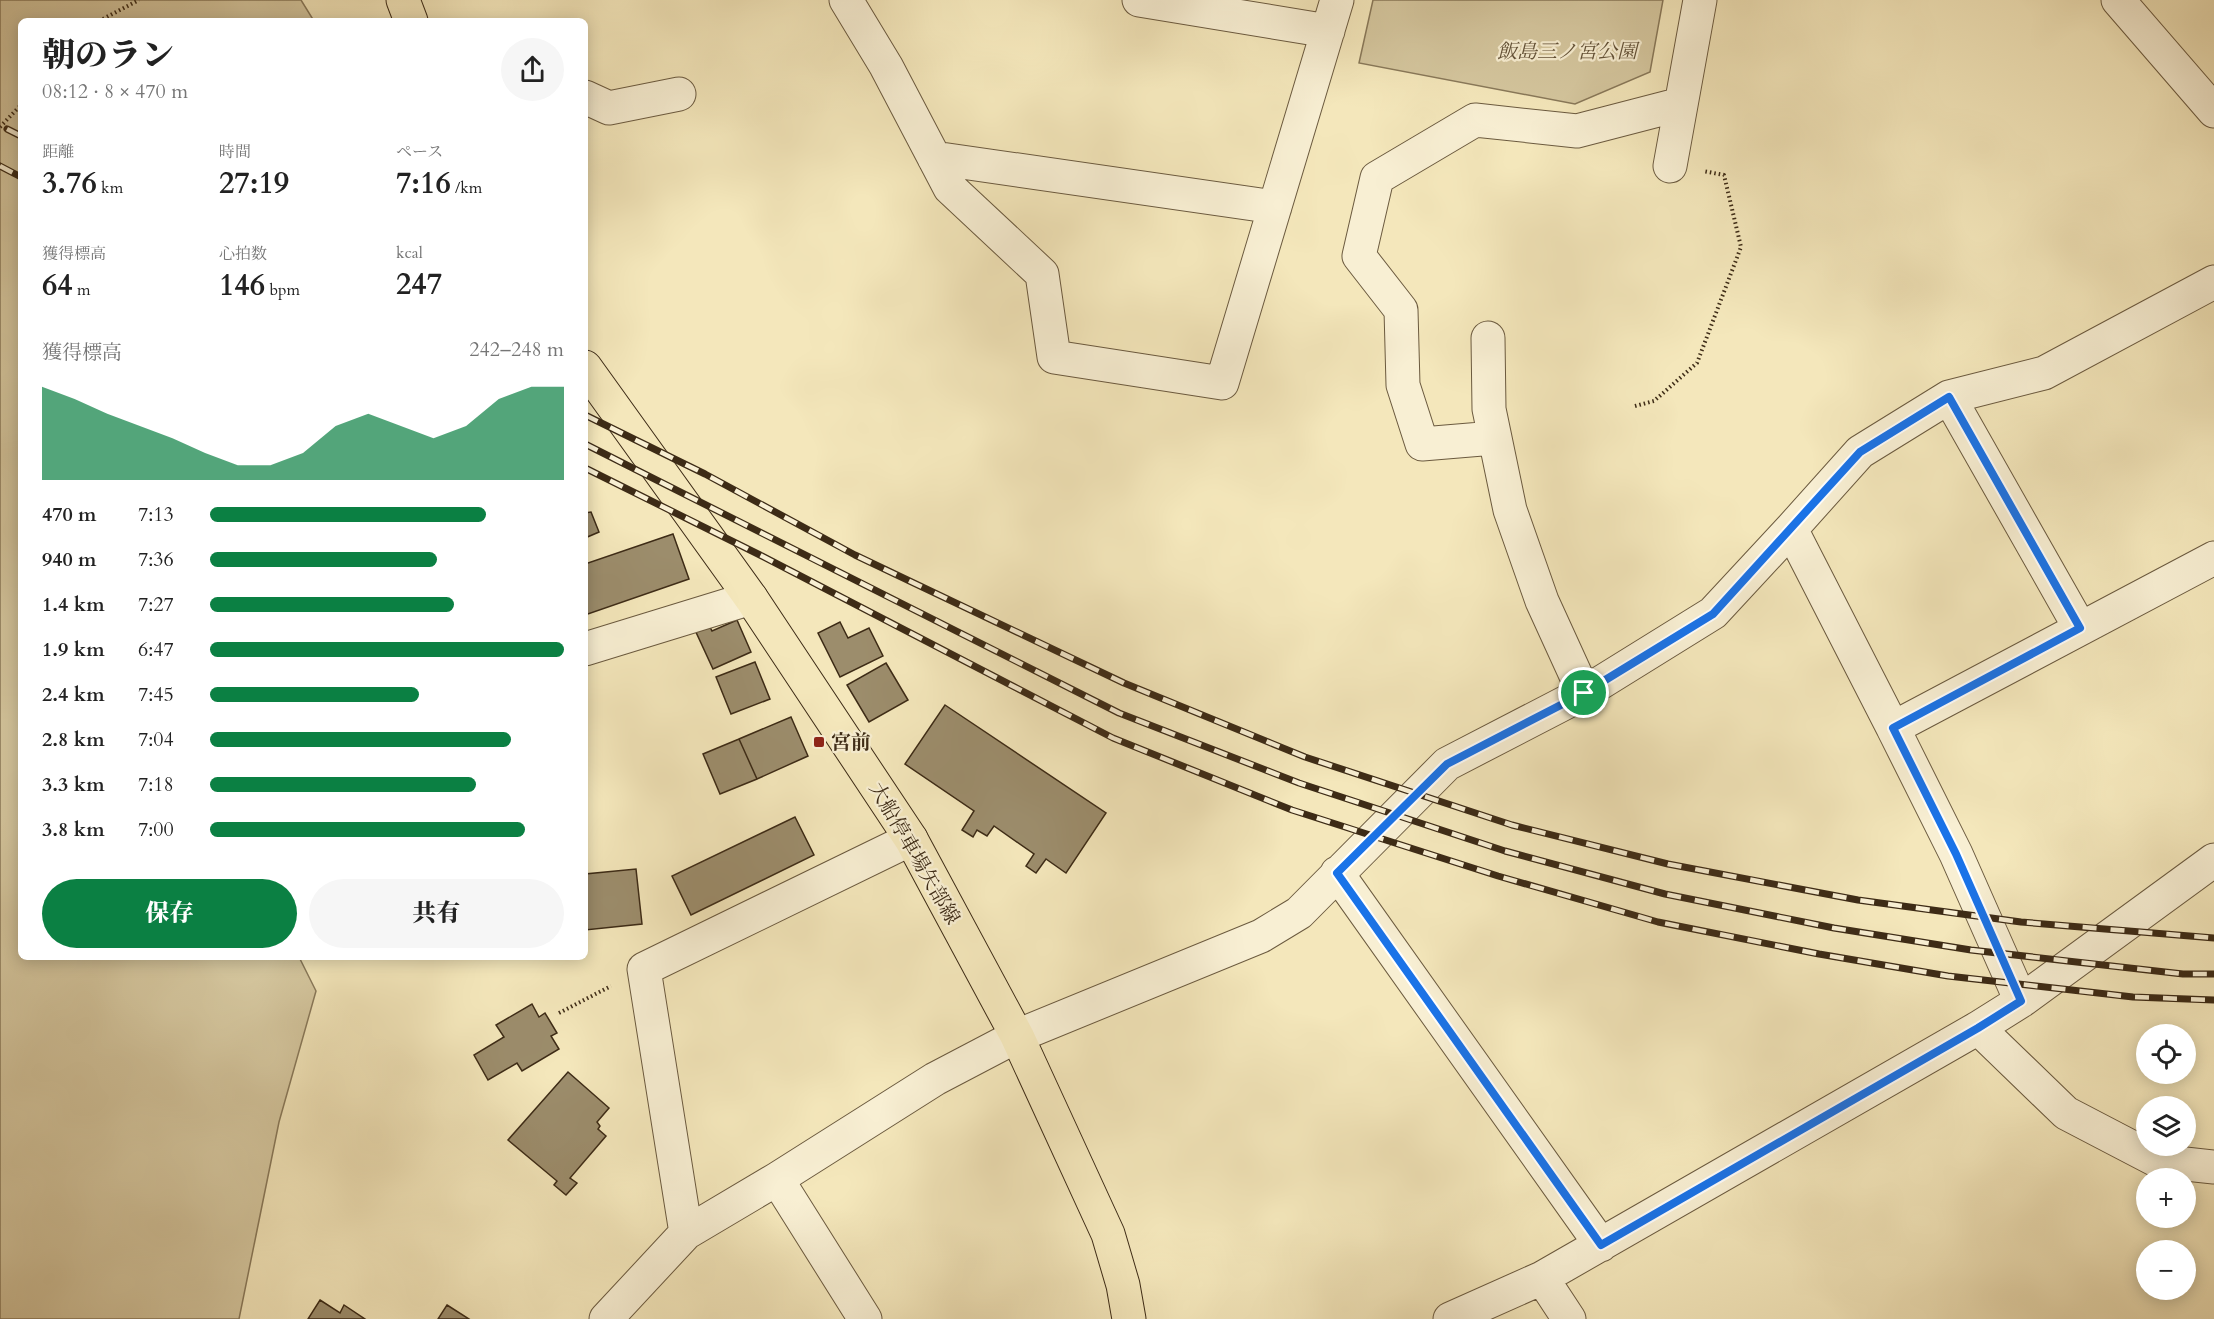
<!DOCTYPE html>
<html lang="ja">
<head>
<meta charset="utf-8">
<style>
	:root { --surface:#fff; --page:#f6f6f6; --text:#222; --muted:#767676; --accent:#0b8043 }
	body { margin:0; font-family:Cardo,"Noto Serif JP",serif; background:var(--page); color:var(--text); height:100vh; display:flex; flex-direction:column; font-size:22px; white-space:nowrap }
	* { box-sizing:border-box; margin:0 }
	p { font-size:20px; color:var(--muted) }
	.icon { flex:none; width:33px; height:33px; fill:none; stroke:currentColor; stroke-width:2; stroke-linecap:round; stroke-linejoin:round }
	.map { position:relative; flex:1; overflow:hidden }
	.sheet { position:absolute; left:18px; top:18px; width:570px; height:942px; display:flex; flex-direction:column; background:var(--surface); border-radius:9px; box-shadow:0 3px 15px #0003 }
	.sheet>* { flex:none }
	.tools { position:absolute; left:2136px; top:1024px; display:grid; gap:12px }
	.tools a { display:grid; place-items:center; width:60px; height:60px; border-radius:50%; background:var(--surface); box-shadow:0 3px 15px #0003; font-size:30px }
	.pin { position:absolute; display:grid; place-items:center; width:51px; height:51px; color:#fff; margin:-26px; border:3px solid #fff; border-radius:50%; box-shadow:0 2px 6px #0007 }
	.round { display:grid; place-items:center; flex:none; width:63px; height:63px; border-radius:32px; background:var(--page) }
	.headline { display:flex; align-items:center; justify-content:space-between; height:102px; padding:0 24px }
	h1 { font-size:33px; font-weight:800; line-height:45px }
	.stats { display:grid; grid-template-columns:repeat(3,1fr); gap:9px; height:102px; padding:6px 24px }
	.stats div { display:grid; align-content:center }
	.stats b { font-size:30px; font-weight:800 }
	.stats small { font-size:16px; font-weight:400 }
	.stats p { font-size:16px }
	.chart { height:168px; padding:12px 24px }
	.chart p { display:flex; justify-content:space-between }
	.chart svg { width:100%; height:108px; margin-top:6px; fill:var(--accent); opacity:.7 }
	.cta { display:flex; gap:12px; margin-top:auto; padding:12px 24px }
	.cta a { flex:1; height:69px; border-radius:36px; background:var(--accent); color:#fff; font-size:24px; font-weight:800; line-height:69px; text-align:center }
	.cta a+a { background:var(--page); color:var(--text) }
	ul { padding:0 24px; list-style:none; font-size:20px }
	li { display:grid; grid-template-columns:96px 72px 1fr; align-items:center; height:45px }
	li i { height:15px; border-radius:8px; background:var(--accent) }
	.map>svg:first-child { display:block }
	.green { fill:#d5c79f; stroke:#89795a; stroke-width:1.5 }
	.building { fill:#9c8d6c; stroke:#3d2b16; stroke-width:1.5 }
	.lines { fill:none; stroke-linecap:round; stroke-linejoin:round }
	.minor-casing { stroke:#6b5a3f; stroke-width:35 }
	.major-casing { stroke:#3d2b16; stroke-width:35 }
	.path { stroke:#3d2b16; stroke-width:4; stroke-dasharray:1.5 3; stroke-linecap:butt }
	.minor { stroke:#f8efd3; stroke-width:33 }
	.major { stroke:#f4e7bb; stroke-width:33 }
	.rail-casing { stroke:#3d2b16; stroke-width:7 }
	.rail { stroke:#f8efd3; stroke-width:4.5; stroke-dasharray:14; stroke-linecap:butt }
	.route-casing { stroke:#fff; stroke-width:12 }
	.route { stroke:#1a73e8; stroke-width:8 }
	.poi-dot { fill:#8f2418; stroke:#f8efd3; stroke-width:2 }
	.labels { text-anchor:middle; stroke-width:4.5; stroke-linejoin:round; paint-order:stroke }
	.park-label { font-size:20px; font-style:italic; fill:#635238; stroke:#f8efd3 }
	.poi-label { font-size:20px; font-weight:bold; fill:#3d2b16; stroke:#f8efd3; text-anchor:start }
	.street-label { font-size:20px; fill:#3d2b16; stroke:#f8efd3 }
</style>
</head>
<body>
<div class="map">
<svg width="2214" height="1319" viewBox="0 0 2214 1319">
	<rect width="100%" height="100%" fill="#f4e7bb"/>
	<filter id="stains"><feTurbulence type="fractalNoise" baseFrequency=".00333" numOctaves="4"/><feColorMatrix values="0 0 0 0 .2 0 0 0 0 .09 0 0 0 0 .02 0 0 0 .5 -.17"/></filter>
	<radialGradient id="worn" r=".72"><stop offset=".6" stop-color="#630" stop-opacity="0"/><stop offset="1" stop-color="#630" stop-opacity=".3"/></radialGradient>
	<path class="green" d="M0,0H301L314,21H21V957H299L316,991L279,1122L239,1319H0Z
		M1373,0H1663L1650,72L1575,104L1359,63Z"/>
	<path class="building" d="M591,512L599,532L585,538V513Z
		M673,534L689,579L585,615V564Z
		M737,620L751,652L713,669L695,630L708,623L712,631Z
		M840,622L848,638L869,628L883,656L840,677L818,633Z
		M755,662L770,699L731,714L716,677Z
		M886,663L908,700L869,722L847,685Z
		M945,705L1106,813L1066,873L1046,859L1036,873L1026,866L1034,854L994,826L987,836L977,830L973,837L962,830L974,811L905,764Z
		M791,717L808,756L757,779L739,739Z
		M739,739L757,779L720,794L703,754Z
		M795,817L814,855L691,915L672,876Z
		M636,869L642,924L585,930V874Z
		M532,1004L539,1017L545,1013L557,1033L551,1036L559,1049L522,1071L517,1063L488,1080L474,1055L504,1037L496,1025Z
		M568,1072L609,1108L597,1122L600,1126L598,1129L606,1136L570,1178L577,1183L566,1195L554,1185L557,1181L508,1140Z
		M320,1300L340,1313L344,1305L365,1319H308Z
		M447,1305L469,1319H438Z"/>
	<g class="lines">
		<defs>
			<path id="minor" d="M846,0L886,66L950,188L1042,274L1054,357L1222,383L1337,0
				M1139,0L1328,31
				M2118,0L2214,111
				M585,97L609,108L679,94
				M934,158L1275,207
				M1670,166L1700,0
				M1488,338L1489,409L1510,510L1542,601L1584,693
				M1949,397L2080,628
				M1494,438L1422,444L1403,385L1401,310L1359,256L1377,178L1475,120L1577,131L1681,104
				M1791,529L1860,452L1949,397L2044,373L2214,282
				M585,649L751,598
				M1893,728L1956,854L2021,1001
				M1337,873L1601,1245
				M1978,1028L2066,1113L2158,1161L2214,1167
				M777,1179L865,1319
				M686,1233L644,969L911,839
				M1542,1278L1569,1319
				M606,1319L686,1233L777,1179L935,1079L1017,1036L1261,936L1299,913L1447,764L1584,693L1713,613L1791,529L1893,728L2214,558
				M1450,1319L1542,1278L1978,1028L2021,1001L2214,860"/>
			<path id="major" d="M403,0L411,21
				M585,367L751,598L911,839L1017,1036L1108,1234L1123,1285L1129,1319"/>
		</defs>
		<use href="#minor" class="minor-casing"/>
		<use href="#major" class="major-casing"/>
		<path class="path" d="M99,21L139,0
			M0,127L21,105
			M1635,406L1654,401L1697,363L1741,247L1724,175L1703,171
			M559,1013L611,986"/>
		<use href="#minor" class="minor"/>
		<use href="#major" class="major"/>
		<defs>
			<path id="rail" d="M7,129L21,136
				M0,166L21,177
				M585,415L705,474L855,555L1124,683L1305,757L1512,825L1668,864L1858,900L2021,922L2214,938
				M585,444L1119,713L1299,783L1505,851L1665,894L1834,928L1971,950L2183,974H2214
				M585,468L760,555L1113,738L1292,810L1498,876L1658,922L1819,954L1948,976L2133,997L2214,1000"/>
		</defs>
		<use href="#rail" class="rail-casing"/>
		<use href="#rail" class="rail"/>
	</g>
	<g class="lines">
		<defs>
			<path id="route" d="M1949,397L2080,628L1893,728L1956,854L2021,1001L1978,1028L1601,1245L1337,873L1447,764L1584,693L1713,614L1860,452Z"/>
		</defs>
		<use href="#route" class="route-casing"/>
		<use href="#route" class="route"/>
	</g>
	<rect class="poi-dot" x="813" y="736" width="12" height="12" rx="3"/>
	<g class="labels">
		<g class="park-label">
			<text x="1567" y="58">飯島三ノ宮公園</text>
		</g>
		<g class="poi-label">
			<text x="831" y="749">宮前</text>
		</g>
		<g class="street-label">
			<text transform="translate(915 853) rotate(60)" y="7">大船停車場矢部線</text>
		</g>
	</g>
	<rect width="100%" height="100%" filter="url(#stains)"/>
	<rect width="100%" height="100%" fill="url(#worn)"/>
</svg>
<div class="tools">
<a><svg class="icon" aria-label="locate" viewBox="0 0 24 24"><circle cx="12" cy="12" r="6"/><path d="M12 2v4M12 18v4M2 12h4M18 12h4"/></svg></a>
<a><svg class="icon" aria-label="layers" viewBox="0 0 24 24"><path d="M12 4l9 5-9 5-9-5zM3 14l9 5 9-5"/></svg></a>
<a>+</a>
<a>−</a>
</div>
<div class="pin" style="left:1584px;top:693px;background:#1e9e55"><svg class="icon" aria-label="arrive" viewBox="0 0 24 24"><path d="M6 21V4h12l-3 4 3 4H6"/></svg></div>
<section class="sheet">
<div class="headline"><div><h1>朝のラン</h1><p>08:12 · 8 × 470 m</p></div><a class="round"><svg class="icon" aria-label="share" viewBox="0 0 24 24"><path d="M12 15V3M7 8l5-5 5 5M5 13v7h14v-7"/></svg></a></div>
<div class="stats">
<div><p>距離</p><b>3.76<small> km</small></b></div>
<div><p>時間</p><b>27:19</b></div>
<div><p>ペース</p><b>7:16<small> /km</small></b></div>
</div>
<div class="stats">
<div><p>獲得標高</p><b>64<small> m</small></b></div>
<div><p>心拍数</p><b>146<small> bpm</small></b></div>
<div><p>kcal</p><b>247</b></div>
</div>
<div class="chart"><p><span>獲得標高</span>242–248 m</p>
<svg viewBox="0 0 160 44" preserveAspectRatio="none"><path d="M0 44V6L10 11L20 17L30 22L40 27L50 33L60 38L70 38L80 33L90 22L100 17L110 22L120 27L130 22L140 11L150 6L160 6V44z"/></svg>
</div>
<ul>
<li><b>470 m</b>7:13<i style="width:78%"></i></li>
<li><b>940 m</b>7:36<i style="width:64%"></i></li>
<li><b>1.4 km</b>7:27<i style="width:69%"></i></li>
<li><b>1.9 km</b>6:47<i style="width:100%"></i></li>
<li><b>2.4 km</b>7:45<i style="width:59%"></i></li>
<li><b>2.8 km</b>7:04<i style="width:85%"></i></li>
<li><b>3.3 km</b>7:18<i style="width:75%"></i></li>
<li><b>3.8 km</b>7:00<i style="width:89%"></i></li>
</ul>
<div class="cta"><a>保存</a><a>共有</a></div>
</section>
</div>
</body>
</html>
